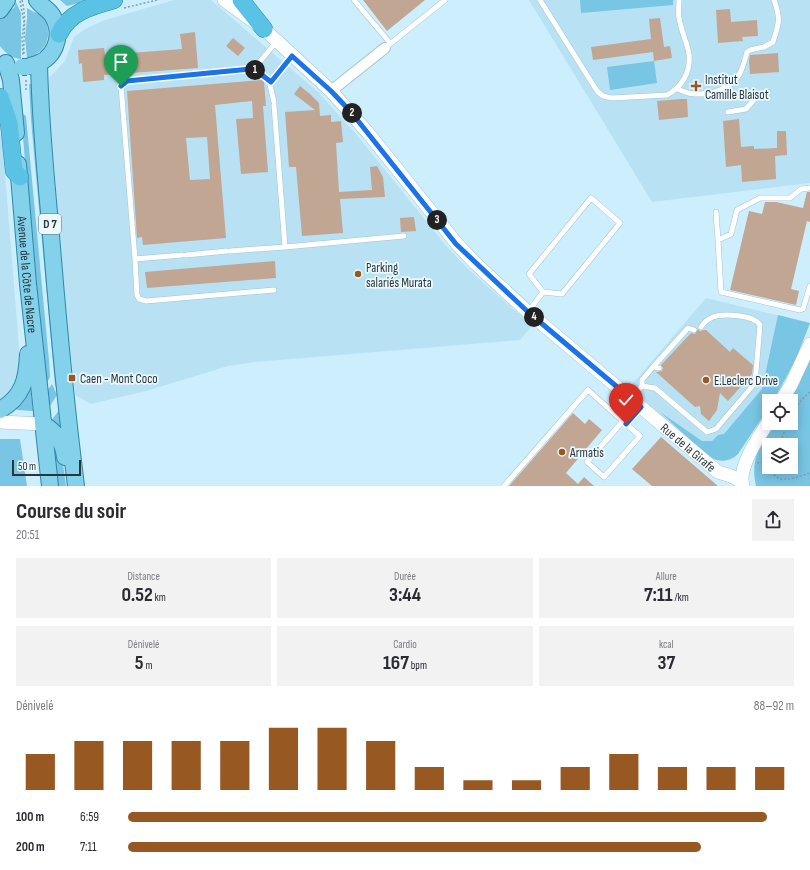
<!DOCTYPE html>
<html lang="fr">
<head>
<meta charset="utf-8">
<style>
	:root { --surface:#fff; --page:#f2f2f3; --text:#2b2b33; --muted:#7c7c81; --accent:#985822 }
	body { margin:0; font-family:"Sofia Sans Condensed",sans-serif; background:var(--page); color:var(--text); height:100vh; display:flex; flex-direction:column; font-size:15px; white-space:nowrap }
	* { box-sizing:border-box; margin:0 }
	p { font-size:13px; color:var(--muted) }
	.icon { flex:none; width:22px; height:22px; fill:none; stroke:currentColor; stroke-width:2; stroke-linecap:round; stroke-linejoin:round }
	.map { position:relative; height:486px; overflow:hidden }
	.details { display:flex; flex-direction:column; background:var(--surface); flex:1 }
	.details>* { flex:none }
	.controls { position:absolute; left:762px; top:394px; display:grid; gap:8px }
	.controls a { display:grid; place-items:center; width:36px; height:36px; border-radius:0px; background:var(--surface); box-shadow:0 2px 10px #0003; font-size:20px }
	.scale { position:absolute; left:12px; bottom:10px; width:69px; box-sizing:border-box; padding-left:4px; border:2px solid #29363c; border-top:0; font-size:11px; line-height:14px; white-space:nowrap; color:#29363c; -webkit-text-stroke:3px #ebf8fe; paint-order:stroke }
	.pin { position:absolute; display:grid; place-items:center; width:34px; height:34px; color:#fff; margin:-41px -17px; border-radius:50% 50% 50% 0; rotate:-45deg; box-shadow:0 0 4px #0007 }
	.pin .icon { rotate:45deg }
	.km { position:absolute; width:20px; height:20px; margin:-10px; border-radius:50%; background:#222; color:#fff; font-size:11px; line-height:20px; text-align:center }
	.round { display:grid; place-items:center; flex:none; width:42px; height:42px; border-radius:0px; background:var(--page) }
	.overview { display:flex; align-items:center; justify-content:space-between; height:68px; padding:0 16px }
	h1 { font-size:22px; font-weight:700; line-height:30px }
	.metrics { display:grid; grid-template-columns:repeat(3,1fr); gap:6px; height:68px; padding:4px 16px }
	.metrics div { display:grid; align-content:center; border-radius:0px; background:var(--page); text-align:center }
	.metrics b { font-size:20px; font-weight:700 }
	.metrics small { font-size:11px; font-weight:400 }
	.metrics p { font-size:11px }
	.chart { height:112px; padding:8px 16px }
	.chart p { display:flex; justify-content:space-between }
	.chart svg { width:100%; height:72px; margin-top:4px; stroke:var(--accent); stroke-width:6 }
	ul { padding:0 16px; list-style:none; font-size:13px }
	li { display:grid; grid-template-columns:64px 48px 1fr; align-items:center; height:30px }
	li i { height:10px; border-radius:5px; background:var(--accent) }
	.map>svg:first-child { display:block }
	.built { fill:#b8e2f3 }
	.green { fill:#78c5e4; fill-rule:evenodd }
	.building { fill:#c0a693; fill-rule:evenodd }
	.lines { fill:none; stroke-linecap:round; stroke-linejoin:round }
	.service-casing { stroke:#a3c4d1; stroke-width:6 }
	.minor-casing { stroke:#a3c4d1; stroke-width:12 }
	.tertiary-casing { stroke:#a3c4d1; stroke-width:14 }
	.primary-casing { stroke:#2e87a5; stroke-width:18 }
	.trunk-casing { stroke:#2e87a5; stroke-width:18 }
	.path { stroke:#859ea9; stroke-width:1.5; stroke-dasharray:2 2; stroke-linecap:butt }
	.service { stroke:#fff; stroke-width:5 }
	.minor { stroke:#fff; stroke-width:10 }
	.tertiary { stroke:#fff; stroke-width:13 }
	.primary { stroke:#83d1eb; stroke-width:16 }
	.trunk { stroke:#5ac2e4; stroke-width:17 }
	.primary-bridge-casing { stroke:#2e87a5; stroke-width:18; stroke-linecap:butt }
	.primary-bridge { stroke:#83d1eb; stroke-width:16 }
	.route-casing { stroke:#fff; stroke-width:8 }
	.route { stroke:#1a73e8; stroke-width:5 }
	.poi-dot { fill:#985822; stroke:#ebf8fe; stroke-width:1.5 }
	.labels { text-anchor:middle; stroke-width:3.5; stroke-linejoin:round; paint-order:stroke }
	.shield { fill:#ebf8fe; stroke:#637076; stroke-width:1 }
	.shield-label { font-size:12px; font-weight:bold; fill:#29363c }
	.poi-label { font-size:13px; fill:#29363c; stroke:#ebf8fe; text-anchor:start }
	.street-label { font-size:13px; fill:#29363c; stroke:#ebf8fe }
</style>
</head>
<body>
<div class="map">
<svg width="810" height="486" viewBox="0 0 810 486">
	<rect width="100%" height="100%" fill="#cdeefd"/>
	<path class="built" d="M174,0H211L318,92L356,134L448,248L467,268L532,326L520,340L255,362L228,366L146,391L91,404L75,395L66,309L48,94L49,78L65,61L74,37L85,29L105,20Z
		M529,0H810V183L652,202Z
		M0,133L3,149L20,359L18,384L0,404Z
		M706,298L810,323L790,372L773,401H769V407L764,416L738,454L734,458L725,461L715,460L694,443L629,388Z"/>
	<path class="green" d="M60,0H91L67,6Z
		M580,0H673V5L581,13Z
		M16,2L21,13V59C12,58 6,54 0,46V19L7,11L14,8Z
		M27,8L34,12L42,15C54,32 48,53 27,58L25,38L27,19Z
		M654,61L657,83L610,90L607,67Z
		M29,84H34L57,390L55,385L31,120Z
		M21,113L26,116L49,361L50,377L44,388Z
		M778,315L810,323L796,359L773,401H769V407L738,454C728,463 718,462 708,456L660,412L702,441H712L718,435L724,434L762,389Z
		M810,359V486H756C750,459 760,445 774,423H791V401H788ZM769,445H791V467H769Z
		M52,384L57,395L48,409L44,395Z
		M30,385L33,411L17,410L15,407Z
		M62,406L65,428L57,429L51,421Z
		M0,439H20L27,486H0Z
		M49,439L61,449L66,486H55Z"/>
	<path class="building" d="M363,0H425L387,31Z
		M730,9L731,22L757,20L758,36L742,37L743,41L718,43L716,10Z
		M660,18L664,47L670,46L672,58L654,61L653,52L593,60L591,47L651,39L649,19Z
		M195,32L198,68L104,75V80L83,82L82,63L79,64L78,50L104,48L105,55L182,49L180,34Z
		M233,38L245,48L238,56L226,46Z
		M778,53L779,72L750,74L749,61L750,55Z
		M262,80L264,82L266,106H263L268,172L241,174L236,119L253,118L252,101L215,105L226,238L143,245L142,237L137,238L127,91ZM207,137L210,179L190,180L186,138Z
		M300,86L310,94L319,103L320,116L331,115V122L341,121L343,142L336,143L339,192L372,190L370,167L377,166L383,177L385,197L340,199L343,233L302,236L296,167H289L285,112L315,110L294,94Z
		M681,99H687L688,117L659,120L657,101Z
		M739,119L741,147L754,146V149L777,148V131H786L787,155L775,156L776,179L742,182L741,165L726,167L723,121Z
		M807,192H810V222L807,221L791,289L799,291L796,305L730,290L749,211L762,214L765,202H776L803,208Z
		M414,217L416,231L401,232L400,218Z
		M275,261L276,278L147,288L145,272Z
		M698,329L700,331L704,330H706L730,352L733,348L753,365L752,374L728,401L720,393L717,410L709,421L701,414L700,406L695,407L656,372L662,371L663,368L661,365L691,333L695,334Z
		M573,413L585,424L589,419L602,430L566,473L578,484L584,477L594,486H509Z
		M661,437L718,486H652L632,469Z"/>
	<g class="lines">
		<defs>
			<path id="service" d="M354,0L390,43
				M540,0L597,91L603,96L612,98L667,95C682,87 691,72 689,54C687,42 681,31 679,18C678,13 679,6 679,0
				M385,48L445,0
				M253,70L277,41
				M677,89C683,91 689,94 695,94C711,95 730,89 739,75C743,68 745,59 747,52L750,50L764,47L773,42C779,23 781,19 774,0
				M274,102L270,85L273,79L292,56
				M274,105L285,247L404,236
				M728,112L746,109L758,95L768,92
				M716,212L718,240L731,234L737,210L760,198H790L801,189L810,188
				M718,240L721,292L800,310L803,309L810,286
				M230,251L285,247
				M182,255L135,259L121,86L127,81L250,69L257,71L271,82
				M186,255L227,251
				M135,259L137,295L139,299L146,301L274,290
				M528,312L543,292L562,294L620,223L591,198L529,274L543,292
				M653,367L688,328L694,330
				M642,386V380L653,367L659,368
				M632,398L642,386L655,388L707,432L716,429L755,383L760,325C754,315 723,313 713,317C708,319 704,322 701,327
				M623,421L587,462L604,477L640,436L626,424
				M504,486L588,390L626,424L640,407"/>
			<path id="minor" d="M331,91L385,48"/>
			<g id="tertiary">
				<path id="s1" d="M224,0L264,29L331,91L369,134L457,244L475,263L528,312L718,472L731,476L742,482"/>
				<path d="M781,401L791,385L810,344"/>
				<path d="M0,422L43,424"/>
				<path d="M743,486C737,468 759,436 769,421"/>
			</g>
			<g id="primary">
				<path d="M0,10L7,0"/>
				<path d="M6,63L11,80L16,133"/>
				<path d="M39,63C40,116 45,170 50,223C57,311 65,399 76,486"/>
				<path d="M30,66C54,62 65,36 52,15C48,9 41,6 37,0"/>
				<path id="s2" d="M18,164L28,284L50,486"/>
				<path d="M0,410C23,397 27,379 28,354"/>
				<path d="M43,424C56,432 63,441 65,457"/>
			</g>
			<path id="trunk" d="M241,0L264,29
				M59,34C69,12 92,6 114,0
				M0,97L9,123L14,171L20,177"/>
		</defs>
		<use href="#service" class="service-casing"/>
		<use href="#minor" class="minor-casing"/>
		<use href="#tertiary" class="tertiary-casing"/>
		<use href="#primary" class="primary-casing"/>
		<use href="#trunk" class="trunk-casing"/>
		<path class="path" d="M22,0C27,20 23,35 24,55
			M20,1L24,22L22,38L23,55
			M124,8L157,0
			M26,80V90
			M791,415L793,410L810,391
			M779,445L788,423
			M757,463L769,460
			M773,467V474L779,479H791L810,473"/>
		<use href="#service" class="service"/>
		<use href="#minor" class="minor"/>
		<use href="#tertiary" class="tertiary"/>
		<use href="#primary" class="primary"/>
		<use href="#trunk" class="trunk"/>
		<defs>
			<path id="primary-bridge" d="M22,67H27"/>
		</defs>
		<use href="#primary-bridge" class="primary-bridge-casing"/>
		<use href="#primary-bridge" class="primary-bridge"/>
	</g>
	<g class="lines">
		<defs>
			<path id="route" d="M121,86L127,81L250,69L257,71L271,82L292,56L331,91L351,112L456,244L528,312L641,407L626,424"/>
		</defs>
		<use href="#route" class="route-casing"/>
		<use href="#route" class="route"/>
	</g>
	<g class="poi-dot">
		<path d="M694 80h4v4h4v4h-4v4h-4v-4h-4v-4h4z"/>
		<circle cx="358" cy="274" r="4"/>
		<rect x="68" y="374" width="8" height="8" rx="2"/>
		<circle cx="706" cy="380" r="4"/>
		<circle cx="562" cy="452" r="4"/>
	</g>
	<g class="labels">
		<rect class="shield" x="39" y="214" width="22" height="20" rx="3"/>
		<g class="shield-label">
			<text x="50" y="228">D 7</text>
		</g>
		<g class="poi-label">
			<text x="705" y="84">Institut<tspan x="705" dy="15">Camille Blaisot</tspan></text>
			<text x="366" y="272">Parking<tspan x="366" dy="15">salariés Murata</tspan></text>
			<text x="80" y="383">Caen - Mont Coco</text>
			<text x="714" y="385">E.Leclerc Drive</text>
			<text x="570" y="457">Armatis</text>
		</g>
		<g class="street-label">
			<text dy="5" stroke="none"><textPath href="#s2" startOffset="111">Avenue de la Côte de Nacre</textPath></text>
			<text dy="5" stroke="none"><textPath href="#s1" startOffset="647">Rue de la Girafe</textPath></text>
		</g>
	</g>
</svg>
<div class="controls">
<a><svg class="icon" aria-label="locate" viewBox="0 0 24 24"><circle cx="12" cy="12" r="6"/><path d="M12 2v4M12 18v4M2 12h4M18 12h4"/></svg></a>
<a><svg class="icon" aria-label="layers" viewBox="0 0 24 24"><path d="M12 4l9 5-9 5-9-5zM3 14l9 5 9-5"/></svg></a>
</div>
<div class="scale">50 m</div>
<div class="pin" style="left:121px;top:86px;background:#1e9e55"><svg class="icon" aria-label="arrive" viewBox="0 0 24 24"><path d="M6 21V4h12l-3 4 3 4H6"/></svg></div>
<div class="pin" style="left:626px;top:424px;background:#d93025"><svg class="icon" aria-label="check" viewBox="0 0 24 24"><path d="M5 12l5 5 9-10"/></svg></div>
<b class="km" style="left:255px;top:70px">1</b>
<b class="km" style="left:352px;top:113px">2</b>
<b class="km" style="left:437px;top:220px">3</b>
<b class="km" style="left:534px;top:317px">4</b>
</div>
<section class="details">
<div class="overview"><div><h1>Course du soir</h1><p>20:51</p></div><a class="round"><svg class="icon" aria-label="share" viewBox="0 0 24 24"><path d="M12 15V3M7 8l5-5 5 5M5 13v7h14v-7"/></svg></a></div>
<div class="metrics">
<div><p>Distance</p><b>0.52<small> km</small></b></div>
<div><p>Durée</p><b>3:44</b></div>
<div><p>Allure</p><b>7:11<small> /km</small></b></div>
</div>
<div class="metrics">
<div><p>Dénivelé</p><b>5<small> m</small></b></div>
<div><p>Cardio</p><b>167<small> bpm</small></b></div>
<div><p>kcal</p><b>37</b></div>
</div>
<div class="chart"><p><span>Dénivelé</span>88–92 m</p>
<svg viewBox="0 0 160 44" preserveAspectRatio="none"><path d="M5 44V22M15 44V14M25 44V14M35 44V14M45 44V14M55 44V6M65 44V6M75 44V14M85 44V30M95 44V38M105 44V38M115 44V30M125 44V22M135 44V30M145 44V30M155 44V30"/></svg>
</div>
<ul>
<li><b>100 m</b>6:59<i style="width:96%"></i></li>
<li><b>200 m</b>7:11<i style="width:86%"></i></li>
</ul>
</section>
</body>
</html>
